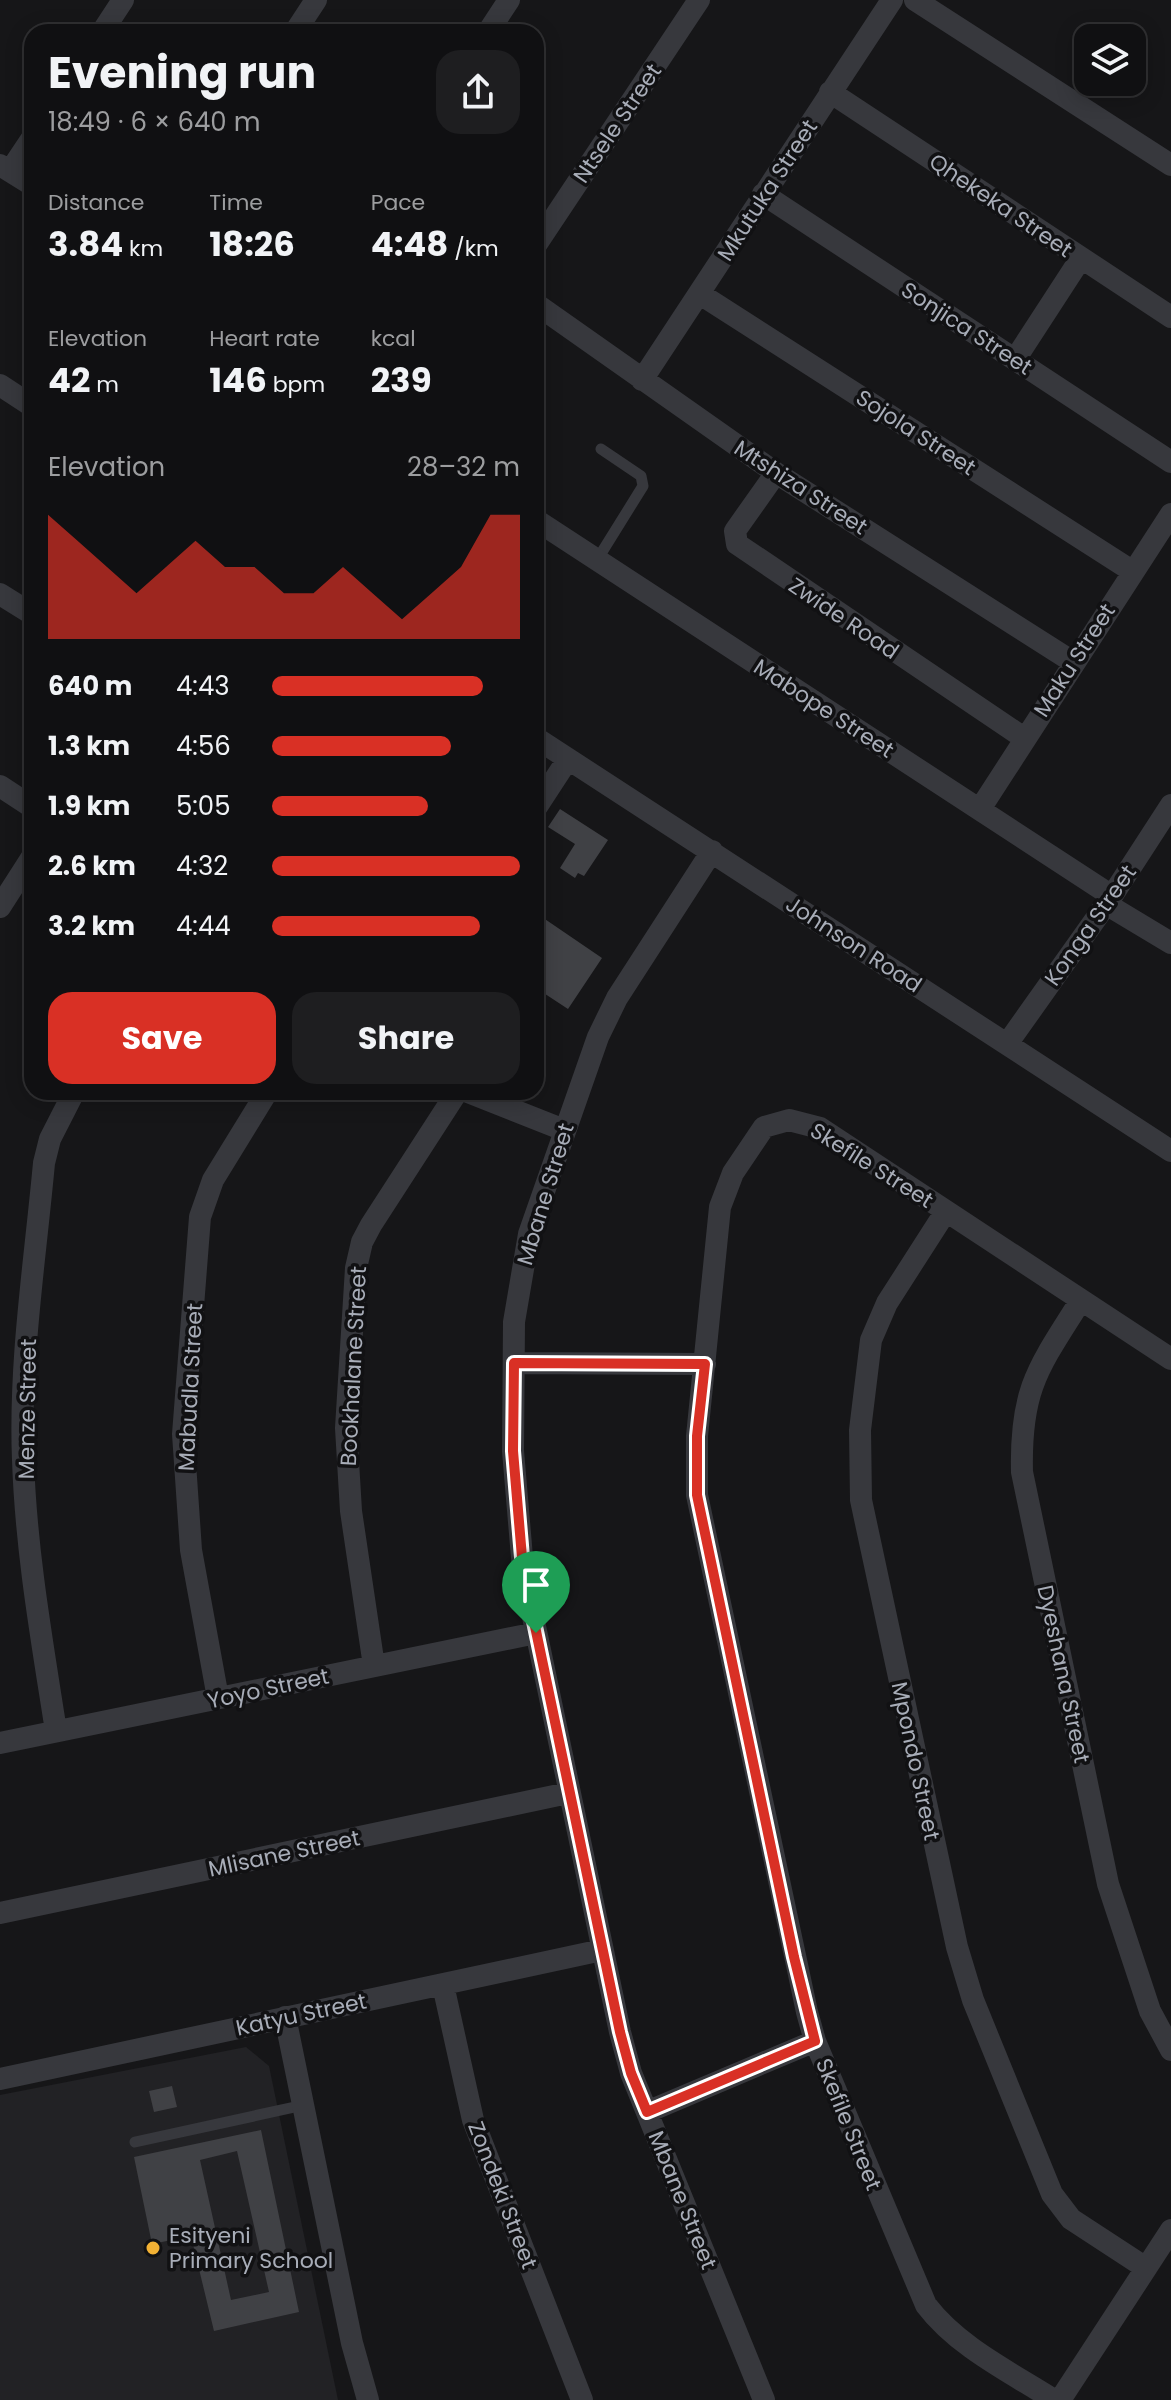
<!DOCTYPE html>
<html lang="en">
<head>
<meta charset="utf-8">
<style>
	:root { --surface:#101012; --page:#1e1e20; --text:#f1f3f6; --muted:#9c9d9f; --line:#303032; --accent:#d93025 }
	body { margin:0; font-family:Poppins,sans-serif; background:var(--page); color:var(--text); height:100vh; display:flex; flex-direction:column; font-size:30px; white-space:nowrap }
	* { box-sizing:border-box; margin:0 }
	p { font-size:26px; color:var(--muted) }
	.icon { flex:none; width:44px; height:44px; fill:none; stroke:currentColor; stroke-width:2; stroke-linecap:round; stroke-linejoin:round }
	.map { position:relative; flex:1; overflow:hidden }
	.drawer { position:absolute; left:24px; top:24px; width:520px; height:1076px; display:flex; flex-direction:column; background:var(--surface); border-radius:24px; box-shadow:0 4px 20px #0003,0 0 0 2px var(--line) }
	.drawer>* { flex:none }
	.controls { position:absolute; left:1074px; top:24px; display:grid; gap:16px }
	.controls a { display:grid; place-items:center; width:72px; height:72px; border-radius:16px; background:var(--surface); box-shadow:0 4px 20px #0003,0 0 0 2px var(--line); font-size:40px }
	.pin { position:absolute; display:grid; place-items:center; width:68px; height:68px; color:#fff; margin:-82px -34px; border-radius:50% 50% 50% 0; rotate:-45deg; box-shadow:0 0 8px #0007 }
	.pin .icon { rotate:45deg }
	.round { display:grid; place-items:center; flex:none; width:84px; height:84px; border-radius:24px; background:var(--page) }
	.headline { display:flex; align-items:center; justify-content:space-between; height:136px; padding:0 24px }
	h1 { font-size:44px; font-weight:700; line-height:60px }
	.figures { display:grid; grid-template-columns:repeat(3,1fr); gap:12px; height:136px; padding:8px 24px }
	.figures div { display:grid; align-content:center }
	.figures b { font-size:34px; font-weight:700 }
	.figures small { font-size:22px; font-weight:400 }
	.figures p { font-size:22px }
	.chart { height:224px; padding:16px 24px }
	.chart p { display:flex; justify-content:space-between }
	.chart svg { width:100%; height:144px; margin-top:8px; fill:var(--accent); opacity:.7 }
	.button { display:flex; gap:16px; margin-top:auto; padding:16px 24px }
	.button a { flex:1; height:92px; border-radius:24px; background:var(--accent); color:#fff; font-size:32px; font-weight:700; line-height:92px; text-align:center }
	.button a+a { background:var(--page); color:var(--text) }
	ul { padding:0 24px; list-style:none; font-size:26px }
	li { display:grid; grid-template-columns:128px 96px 1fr; align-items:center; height:60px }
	li i { height:20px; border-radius:10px; background:var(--accent) }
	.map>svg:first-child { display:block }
	.built { fill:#222225 }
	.building { fill:#404145; fill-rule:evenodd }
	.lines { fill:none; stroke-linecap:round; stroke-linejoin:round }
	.service { stroke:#37383d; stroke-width:11 }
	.minor { stroke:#37383d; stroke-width:22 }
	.route-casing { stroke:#fff; stroke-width:16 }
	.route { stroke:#d93025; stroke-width:10 }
	.poi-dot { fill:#f2b134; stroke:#111113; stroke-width:3 }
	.labels { text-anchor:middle; stroke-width:7; stroke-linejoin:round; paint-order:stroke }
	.street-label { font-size:22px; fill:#a8adb8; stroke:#111113 }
	.poi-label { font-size:22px; fill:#a8adb8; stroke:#111113; text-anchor:start }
</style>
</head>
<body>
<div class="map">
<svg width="1171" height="2400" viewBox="0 0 1171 2400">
	<rect width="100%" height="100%" fill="#161618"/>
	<path class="built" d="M246,2047L269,2066L338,2400H0V2095Z"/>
	<path class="building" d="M560,809L608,840L584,876L578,873L575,878L560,868L575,844L548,827Z
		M536,913L602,958L568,1009L536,988Z
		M172,2086L177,2107L154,2112L149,2091Z
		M261,2130L299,2312L214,2331L191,2236L152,2244L134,2157ZM237,2151L269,2292L231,2300L200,2160Z"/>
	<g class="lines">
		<path class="service" d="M597,560L643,486L641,476L601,449
			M135,2142L304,2105"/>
		<path class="minor" d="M915,0L1171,165
			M102,32L123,0
			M295,32L316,0
			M488,32L509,0
			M830,92L1171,317
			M0,165L32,185
			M10,171L32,138
			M763,194L1171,462
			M536,245L699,0
			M700,294L1132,571
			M536,304L776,473L1073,662
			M1016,358L1081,258
			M642,380L892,0
			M0,385L32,406
			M776,473L735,531L737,544L1024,738
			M536,520L1112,896
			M0,594L32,614
			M536,738L1171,1151
			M0,786L32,807
			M536,808L568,759
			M980,809L1171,514
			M712,851L617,998L598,1037L529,1234L514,1322L513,1451L523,1569L620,2032L631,2073L764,2400
			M1106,904L1171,943
			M0,907L32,857
			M1007,1044L1112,896L1171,805
			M468,1092L564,1130
			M946,1211L887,1303L871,1340L860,1430L861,1500L957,1947L973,2000L1052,2194L1071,2219L1146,2268
			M1081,1300C1038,1368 1020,1389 1022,1472L1108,1884L1150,2011L1171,2050
			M514,1363L705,1364
			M374,1666L351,1511L346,1428L356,1268L362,1242L371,1225L457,1092
			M218,1698L191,1550L183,1434L200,1217L213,1180L267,1092
			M56,1731C42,1641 26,1551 23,1460C19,1362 35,1261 44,1163L50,1139L74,1092
			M0,1743L536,1633
			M0,1913L568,1793
			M443,1985L473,2120L582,2400
			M285,2017L352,2343L368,2400
			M0,2079L602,1950
			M647,2112L815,2041
			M1054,2400C1010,2372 958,2347 926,2305L815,2041L807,2012L697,1495V1436L720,1207L733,1173L764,1127L789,1120L820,1128L1171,1359
			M1060,2400L1171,2230"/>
	</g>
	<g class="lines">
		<defs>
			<path id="route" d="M514,1363L705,1364L697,1436V1495L794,1957L815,2041L647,2112L631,2073L620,2032L523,1569L513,1451Z"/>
		</defs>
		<use href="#route" class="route-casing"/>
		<use href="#route" class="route"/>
	</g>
	<circle class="poi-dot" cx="153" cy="2248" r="8"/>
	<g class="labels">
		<g class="street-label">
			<text transform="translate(617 123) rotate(-56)" y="8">Ntsele Street</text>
			<text transform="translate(767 190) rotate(-57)" y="8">Mkutuka Street</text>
			<text transform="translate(1001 205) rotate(34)" y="8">Qhekeka Street</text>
			<text transform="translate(967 328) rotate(33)" y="8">Sonjica Street</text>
			<text transform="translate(916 432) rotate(33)" y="8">Sojola Street</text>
			<text transform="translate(801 487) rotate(33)" y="8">Mtshiza Street</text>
			<text transform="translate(844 618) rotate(34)" y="8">Zwide Road</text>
			<text transform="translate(1074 660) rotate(-57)" y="8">Maku Street</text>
			<text transform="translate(824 708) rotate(33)" y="8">Mabope Street</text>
			<text transform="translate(1090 925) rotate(-55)" y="8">Konga Street</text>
			<text transform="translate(854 944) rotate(33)" y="8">Johnson Road</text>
			<text transform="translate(872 1165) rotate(32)" y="8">Skefile Street</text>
			<text transform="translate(545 1194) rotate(-73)" y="8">Mbane Street</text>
			<text transform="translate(353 1366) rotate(-87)" y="8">Bookhalane Street</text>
			<text transform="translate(190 1387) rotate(-87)" y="8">Mabudla Street</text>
			<text transform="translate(27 1409) rotate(-89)" y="8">Menze Street</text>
			<text transform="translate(1064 1674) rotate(78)" y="8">Dyeshana Street</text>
			<text transform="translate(268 1688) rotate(-12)" y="8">Yoyo Street</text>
			<text transform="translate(916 1761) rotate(78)" y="8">Mpondo Street</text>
			<text transform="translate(284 1853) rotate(-12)" y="8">Mlisane Street</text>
			<text transform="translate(301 2014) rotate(-12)" y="8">Katyu Street</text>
			<text transform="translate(849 2124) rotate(68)" y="8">Skefile Street</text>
			<text transform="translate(503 2195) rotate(69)" y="8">Zondeki Street</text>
			<text transform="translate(683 2200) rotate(68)" y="8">Mbane Street</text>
		</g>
		<g class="poi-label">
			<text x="169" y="2243">Esityeni<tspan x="169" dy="25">Primary School</tspan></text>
		</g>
	</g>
</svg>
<div class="controls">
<a><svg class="icon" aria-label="layers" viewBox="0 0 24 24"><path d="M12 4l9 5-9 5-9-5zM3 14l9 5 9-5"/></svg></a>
</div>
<div class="pin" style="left:536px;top:1633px;background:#1e9e55"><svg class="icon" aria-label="arrive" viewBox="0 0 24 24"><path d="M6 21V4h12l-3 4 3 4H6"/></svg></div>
<section class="drawer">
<div class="headline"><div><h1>Evening run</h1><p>18:49 · 6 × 640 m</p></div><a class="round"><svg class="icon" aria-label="share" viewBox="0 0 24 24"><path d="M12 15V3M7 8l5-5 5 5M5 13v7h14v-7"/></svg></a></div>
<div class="figures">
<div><p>Distance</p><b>3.84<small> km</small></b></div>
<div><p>Time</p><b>18:26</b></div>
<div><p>Pace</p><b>4:48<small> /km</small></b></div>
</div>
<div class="figures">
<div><p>Elevation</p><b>42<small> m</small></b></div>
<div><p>Heart rate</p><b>146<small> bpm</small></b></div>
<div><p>kcal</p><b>239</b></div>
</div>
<div class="chart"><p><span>Elevation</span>28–32 m</p>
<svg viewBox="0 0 160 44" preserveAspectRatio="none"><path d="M0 44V6L10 14L20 22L30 30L40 22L50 14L60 22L70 22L80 30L90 30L100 22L110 30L120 38L130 30L140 22L150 6L160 6V44z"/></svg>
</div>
<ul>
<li><b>640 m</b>4:43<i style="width:85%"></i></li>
<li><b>1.3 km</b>4:56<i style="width:72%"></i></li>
<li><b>1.9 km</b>5:05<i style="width:63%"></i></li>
<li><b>2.6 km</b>4:32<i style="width:100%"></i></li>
<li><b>3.2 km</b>4:44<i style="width:84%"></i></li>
</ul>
<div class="button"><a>Save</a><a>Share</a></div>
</section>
</div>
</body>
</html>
